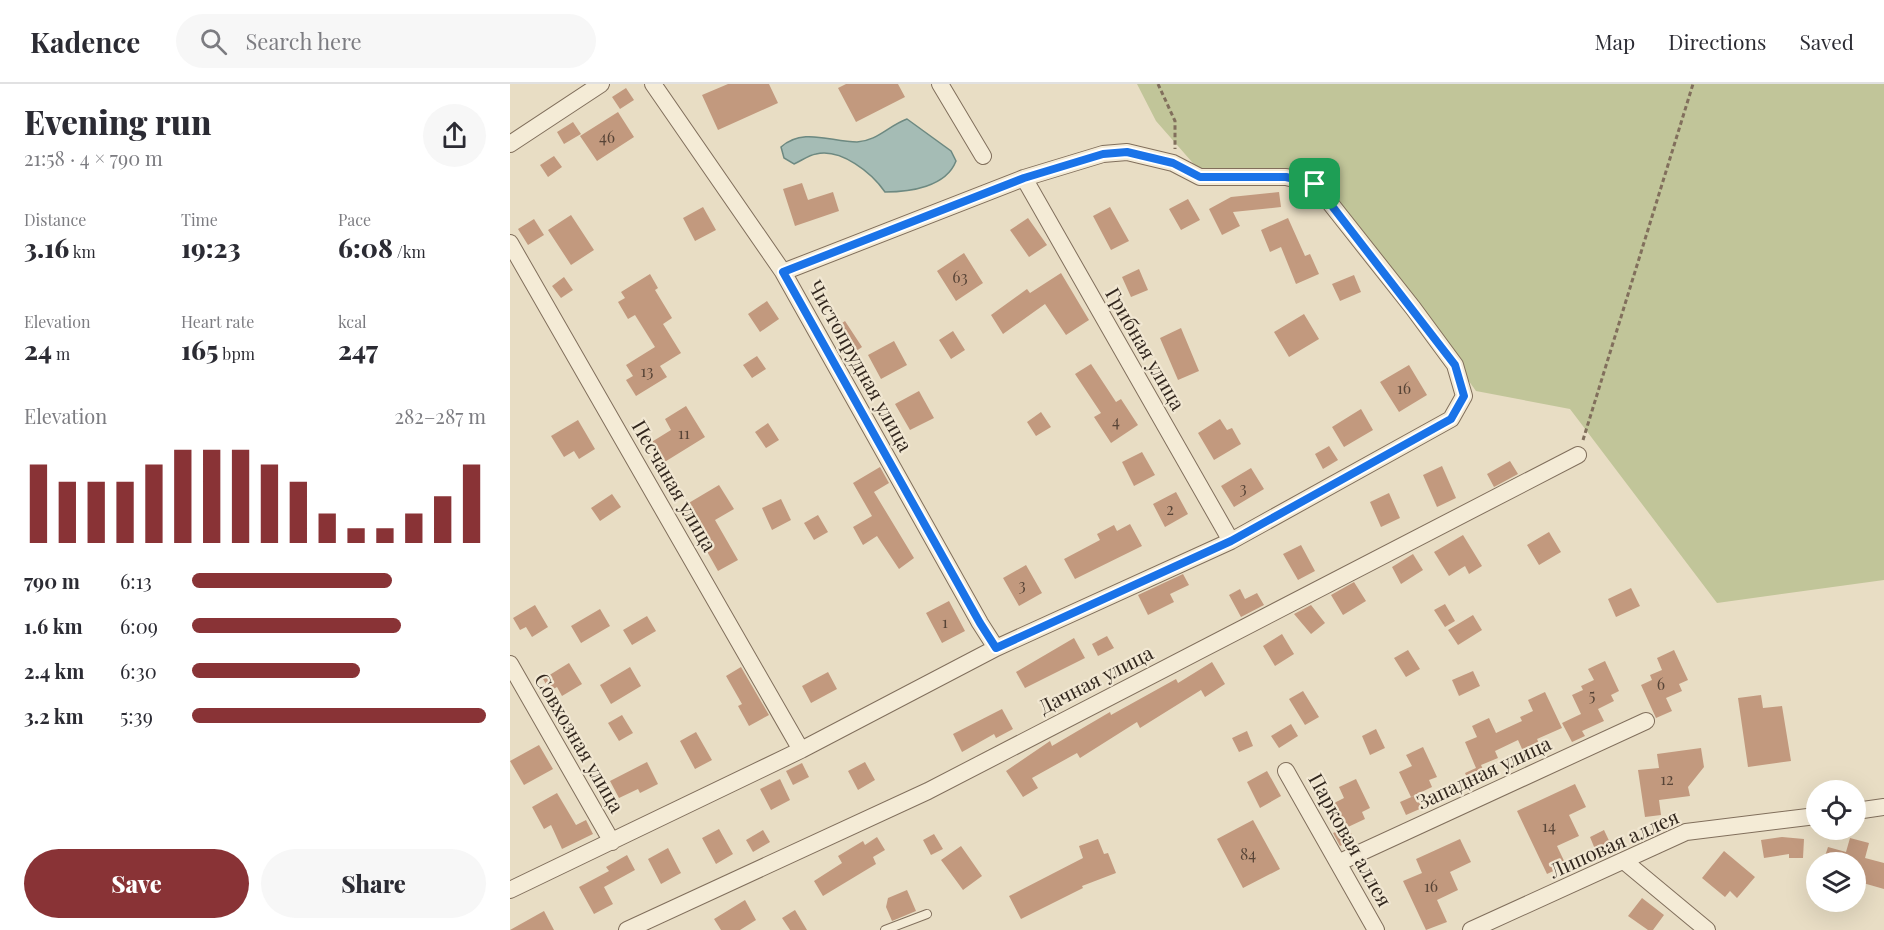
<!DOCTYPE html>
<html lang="en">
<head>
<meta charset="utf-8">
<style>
	:root { --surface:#fff; --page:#f7f7f7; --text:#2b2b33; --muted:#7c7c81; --line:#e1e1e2; --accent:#893336 }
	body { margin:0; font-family:"Playfair Display",serif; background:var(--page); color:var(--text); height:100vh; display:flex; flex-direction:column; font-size:22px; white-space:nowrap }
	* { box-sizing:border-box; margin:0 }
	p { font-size:20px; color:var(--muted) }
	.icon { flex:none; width:33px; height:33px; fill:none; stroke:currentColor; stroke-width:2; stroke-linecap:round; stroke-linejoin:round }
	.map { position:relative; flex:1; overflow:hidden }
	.side { display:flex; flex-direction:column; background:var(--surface); width:510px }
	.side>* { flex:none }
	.tools { position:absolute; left:1296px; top:696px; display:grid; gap:12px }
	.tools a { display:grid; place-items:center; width:60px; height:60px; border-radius:50%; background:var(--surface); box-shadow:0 6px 24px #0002; font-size:30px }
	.pin { position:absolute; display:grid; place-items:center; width:51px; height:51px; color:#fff; margin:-26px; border-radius:12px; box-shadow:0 3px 9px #0006 }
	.round { display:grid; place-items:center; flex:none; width:63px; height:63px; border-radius:32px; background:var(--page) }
	.head { display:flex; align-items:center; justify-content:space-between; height:102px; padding:0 24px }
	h1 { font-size:33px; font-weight:800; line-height:45px }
	.stats { display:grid; grid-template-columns:repeat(3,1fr); gap:9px; height:102px; padding:6px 24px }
	.stats div { display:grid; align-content:center }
	.stats b { font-size:26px; font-weight:800 }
	.stats small { font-size:16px; font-weight:400 }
	.stats p { font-size:16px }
	.chart { height:168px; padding:12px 24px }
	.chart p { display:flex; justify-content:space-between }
	.chart svg { width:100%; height:108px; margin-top:6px; stroke:var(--accent); stroke-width:6 }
	.cta { display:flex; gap:12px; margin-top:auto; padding:12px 24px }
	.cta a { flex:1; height:69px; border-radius:36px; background:var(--accent); color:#fff; font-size:24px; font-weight:800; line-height:69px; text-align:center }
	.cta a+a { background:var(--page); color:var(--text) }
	ul { padding:0 24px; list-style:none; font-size:20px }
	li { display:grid; grid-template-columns:96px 72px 1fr; align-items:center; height:45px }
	li i { height:15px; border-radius:8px; background:var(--accent) }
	header { display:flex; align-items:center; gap:36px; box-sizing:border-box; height:84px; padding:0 30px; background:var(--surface); border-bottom:2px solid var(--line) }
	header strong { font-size:28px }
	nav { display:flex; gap:33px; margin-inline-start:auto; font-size:21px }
	.search { width:420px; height:54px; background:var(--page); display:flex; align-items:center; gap:15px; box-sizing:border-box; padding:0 21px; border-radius:33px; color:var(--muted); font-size:22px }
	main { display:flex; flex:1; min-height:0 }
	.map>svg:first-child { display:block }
	.green { fill:#c1c599 }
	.water { fill:#a5bcb5; stroke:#6d8981; stroke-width:1.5 }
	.building { fill:#c2997e }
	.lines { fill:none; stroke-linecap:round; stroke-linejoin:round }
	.service-casing { stroke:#816f5c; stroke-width:10 }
	.minor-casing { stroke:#816f5c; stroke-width:18 }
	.path { stroke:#816f5c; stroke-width:3; stroke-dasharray:4.5 3; stroke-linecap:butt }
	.service { stroke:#f4ebd6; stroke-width:8 }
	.minor { stroke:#f4ebd6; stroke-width:16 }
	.route-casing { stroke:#fff; stroke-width:12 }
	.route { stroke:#1a73e8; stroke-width:8 }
	.labels { text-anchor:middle; stroke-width:4.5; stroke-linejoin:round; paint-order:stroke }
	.number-label { font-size:16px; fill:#574437 }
	.street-label { font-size:20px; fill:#33281f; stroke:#f1e7d2 }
</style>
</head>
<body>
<header>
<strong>Kadence</strong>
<div class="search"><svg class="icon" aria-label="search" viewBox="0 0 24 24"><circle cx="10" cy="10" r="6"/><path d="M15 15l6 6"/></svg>Search here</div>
<nav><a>Map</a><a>Directions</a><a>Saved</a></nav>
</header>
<main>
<section class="side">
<div class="head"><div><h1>Evening run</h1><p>21:58 · 4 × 790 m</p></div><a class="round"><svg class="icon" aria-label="share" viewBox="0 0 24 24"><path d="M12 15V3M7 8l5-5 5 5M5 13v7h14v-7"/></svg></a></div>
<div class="stats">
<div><p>Distance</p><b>3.16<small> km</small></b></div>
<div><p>Time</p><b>19:23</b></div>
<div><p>Pace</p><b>6:08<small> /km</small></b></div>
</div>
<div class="stats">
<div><p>Elevation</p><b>24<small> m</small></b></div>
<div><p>Heart rate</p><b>165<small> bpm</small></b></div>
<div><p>kcal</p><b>247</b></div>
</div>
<div class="chart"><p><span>Elevation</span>282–287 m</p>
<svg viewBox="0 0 160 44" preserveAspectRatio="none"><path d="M5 44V12M15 44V19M25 44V19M35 44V19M45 44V12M55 44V6M65 44V6M75 44V6M85 44V12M95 44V19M105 44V32M115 44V38M125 44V38M135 44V32M145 44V25M155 44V12"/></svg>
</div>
<ul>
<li><b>790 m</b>6:13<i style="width:68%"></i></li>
<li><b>1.6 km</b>6:09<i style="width:71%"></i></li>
<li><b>2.4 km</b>6:30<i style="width:57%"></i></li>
<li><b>3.2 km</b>5:39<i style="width:100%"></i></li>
</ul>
<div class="cta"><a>Save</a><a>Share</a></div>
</section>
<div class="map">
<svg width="1374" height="846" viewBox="0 0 1374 846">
	<rect width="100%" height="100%" fill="#e8ddc4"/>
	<path class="green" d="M627,0H1374V496L1207,519L1060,325L966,307L808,87L689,86L646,37Z"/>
	<path class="water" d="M397,35L441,67L446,77C436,103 400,108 375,108C362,89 331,64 306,70C299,71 291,77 284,80L274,74L271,63C293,43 321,58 347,58C367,57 378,42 397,35Z"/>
	<path class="building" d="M218,0H259L268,19L208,46L192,11Z
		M336,0H388L395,13L346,38L328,4Z
		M116,4L124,16L110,25L102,13Z
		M108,28L124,53L87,77L70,52Z
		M63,38L71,50L54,60L47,48Z
		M44,72L52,83L38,93L30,81Z
		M292,99L298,116L323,108L329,127L285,142L273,105Z
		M769,108L771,123L723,128L730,142L712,151L699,125L721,113Z
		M678,115L690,136L671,146L659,125Z
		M193,123L206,146L185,157L173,134Z
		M600,123L619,157L601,166L583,132Z
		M61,131L84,166L61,181L38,146Z
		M518,134L537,161L519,173L500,146Z
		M778,134L795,172L800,170L809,190L786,200L771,163L760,168L751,146Z
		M24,135L34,151L18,161L8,145Z
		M454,169L473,199L446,217L427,187Z
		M629,185L638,206L621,213L612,193Z
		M551,189L579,236L556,251L535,220L493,250L481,231L517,205L520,209Z
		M140,190L148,204L145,206L162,234L153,240L171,269L150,282L157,293L126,312L116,296L123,292L116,281L145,263L125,231L118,235L108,218L115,214L111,208Z
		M844,191L851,208L830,217L822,200Z
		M54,193L63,206L51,214L42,202Z
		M257,217L269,235L250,248L238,230Z
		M794,230L809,255L779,273L764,248Z
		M335,237L352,263L342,270L325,244Z
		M671,244L689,287L668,296L650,254Z
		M443,247L455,266L441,275L429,256Z
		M384,257L397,281L371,295L358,271Z
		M247,272L256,285L242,294L233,281Z
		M581,280L606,318L611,315L628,341L601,359L584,333L591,329L565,290Z
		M899,281L917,311L889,328L870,298Z
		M409,307L424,334L400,346L385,320Z
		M176,322L195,353L153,379L140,359L161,346L155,335Z
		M851,325L863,346L834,363L822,343Z
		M531,328L541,343L526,352L517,338Z
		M710,335L717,346L722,344L731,360L704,376L688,349Z
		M68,336L85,365L69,375L64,367L54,373L41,352Z
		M258,339L269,356L256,364L245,348Z
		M819,362L828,376L813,385L805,370Z
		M632,368L645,391L624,402L612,378Z
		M1000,377L1008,390L984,403L977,390Z
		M932,382L946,414L927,423L913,391Z
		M370,383L379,399L364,408L404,474L389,485L367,452L353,461L343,443L362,432L343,399Z
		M741,384L754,405L724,423L711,402Z
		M209,401L224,425L205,436L228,476L208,487L172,423Z
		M666,408L678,430L655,443L643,420Z
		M879,409L890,434L871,443L860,418Z
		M102,410L111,423L90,437L81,424Z
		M271,415L281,436L262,446L252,424Z
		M308,431L318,448L304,456L294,439Z
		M620,440L632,462L565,495L554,475L590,456L587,450L604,441L607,447Z
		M1039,448L1051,468L1029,481L1017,461Z
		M953,451L972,482L959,490L955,482L939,492L924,468Z
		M791,461L805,487L788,496L773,470Z
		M903,470L913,486L891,500L882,483Z
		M516,481L532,509L509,522L493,494Z
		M673,490L679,501L660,510L664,518L638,531L628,511Z
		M844,498L856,517L833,531L821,511Z
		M1121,504L1130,522L1106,533L1098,515Z
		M730,505L735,515L747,509L754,521L731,533L719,511Z
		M439,517L455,547L432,559L416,529Z
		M935,520L945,537L935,543L924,526Z
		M25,521L38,543L22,553L16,543L10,546L3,534Z
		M801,521L815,539L801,550L784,530Z
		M90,525L100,542L71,559L61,542Z
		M963,531L972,546L948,561L938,546Z
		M137,532L146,547L122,561L113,546Z
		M772,550L784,570L765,582L753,562Z
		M597,552L604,564L588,572L582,560Z
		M564,554L575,574L515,604L506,588Z
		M898,566L910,585L896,593L884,574Z
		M1164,566L1178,596L1169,600L1172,607L1156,614L1162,627L1146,634L1131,601L1142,596L1140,591L1152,586L1147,574Z
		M1095,577L1109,607L1101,611L1104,617L1088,625L1094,637L1072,647L1075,652L1062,658L1052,639L1071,630L1062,611L1073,606L1071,602L1084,596L1078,585Z
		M702,578L715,600L695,613L691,606L630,644L627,638L570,674L567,669L522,694L528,704L513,713L496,687L540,657L542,662L600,628L601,631L666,595L668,599Z
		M59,579L72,600L52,612L47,603L40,607L33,595Z
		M120,583L131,602L101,620L90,601Z
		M231,583L259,631L239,642L228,622L232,620L216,592Z
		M963,587L970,602L949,612L942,596Z
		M318,588L327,605L301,619L292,602Z
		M793,607L809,633L795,641L779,615Z
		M1035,608L1052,644L1027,655L1033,668L1017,676L1008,656L985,667L988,674L971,681L977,694L961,702L955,689L966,684L955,658L967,653L962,642L979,634L986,649L1012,637L1010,633L1023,627L1018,616Z
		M1251,611L1253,624L1272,622L1281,677L1238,683L1228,614Z
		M492,625L503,645L486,654L484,650L452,668L443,650Z
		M112,631L123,649L109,657L98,639Z
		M781,640L788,652L769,664L761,652Z
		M866,645L875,664L860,671L852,652Z
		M737,647L743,662L729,668L722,654Z
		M186,648L202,676L185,685L170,657Z
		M29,661L43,685L14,701L0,677Z
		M913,663L927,693L919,696L922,703L901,713L889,688L902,682L896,671Z
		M1191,664L1194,683L1178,703L1180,712L1149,716L1151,731L1135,733L1128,686L1149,684L1147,670Z
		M137,678L148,700L130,709L128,705L109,714L100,697Z
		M355,678L365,696L348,706L338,687Z
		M292,679L299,693L283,701L276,687Z
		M757,687L771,712L750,724L737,698Z
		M270,695L280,716L261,726L250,705Z
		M846,695L860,724L852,728L855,735L838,743L844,755L830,762L823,749L833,745L822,720L834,714L829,703Z
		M1065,700L1076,723L1059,731L1069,752L1047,762L1056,781L1037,790L1007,727Z
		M47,709L66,741L76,736L83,750L52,765L41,741L34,745L22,723Z
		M906,711L912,724L896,731L890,718Z
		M743,736L770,785L733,804L707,755Z
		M209,745L223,770L206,780L192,754Z
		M253,746L260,758L243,768L236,756Z
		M1094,746L1102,763L1087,770L1080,753Z
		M424,750L433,765L421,771L413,756Z
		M367,753L375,766L363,773L366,780L313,812L304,797L332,779L328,772L353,757L355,761Z
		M1272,753L1294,755L1293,774H1279V770L1254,774L1251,756Z
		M1340,754L1359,759L1355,774L1374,779V805L1346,797V778H1313L1318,763L1336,768Z
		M588,755L594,770L598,769L606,789L572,802L573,804L511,835L499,812L573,774L569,762Z
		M950,755L961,778L940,788L948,806L927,816L937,838L916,846L893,797L912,789L906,775Z
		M451,762L472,792L453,806L431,776Z
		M158,764L171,789L151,800L138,775Z
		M1214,767L1245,793L1227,814L1220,807L1215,813L1192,794Z
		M117,771L125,786L94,803L103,820L84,830L69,803L99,787L96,783Z
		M397,806L406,827L382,837L376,823L378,814Z
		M1132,814L1154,831L1143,846H1138L1118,832Z
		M235,816L246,836L230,846H211L204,835Z
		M285,826L297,846H280L272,834Z
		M34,827L44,846H0Z"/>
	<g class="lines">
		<defs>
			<path id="service" d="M375,846L417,830"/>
			<path id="minor" d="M143,0L273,188L470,539L486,564
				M430,0L473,72
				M0,60L91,0
				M514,94L721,457
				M0,159L291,666
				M0,580L102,758
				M776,687L866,846
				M1346,727L1374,723
				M1114,777L1197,846
				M830,778L1136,637
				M0,806L291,666L486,564L721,457L941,335L954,312L945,281L903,224L805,100L776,93H690L663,79L617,68L593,70L514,94L273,188
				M117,846L418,707L1068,371
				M961,846L1176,748L1306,732"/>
		</defs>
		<use href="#service" class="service-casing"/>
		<use href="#minor" class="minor-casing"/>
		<path class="path" d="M648,0L665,37V65
			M1073,356L1183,0"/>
		<use href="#service" class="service"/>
		<use href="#minor" class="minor"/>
	</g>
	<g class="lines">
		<defs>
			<path id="route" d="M617,68L663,79L690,93H776L805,100L945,281L954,312L941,335L721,457L486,564L470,539L273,188L514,94L593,70Z"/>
		</defs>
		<use href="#route" class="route-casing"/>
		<use href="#route" class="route"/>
	</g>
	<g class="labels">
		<g class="number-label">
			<text x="97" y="59">46</text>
			<text x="450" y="199">63</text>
			<text x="137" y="293">13</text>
			<text x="894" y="310">16</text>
			<text x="606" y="343">4</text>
			<text x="174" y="355">11</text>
			<text x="733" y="410">3</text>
			<text x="660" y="431">2</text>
			<text x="512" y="507">3</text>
			<text x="435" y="544">1</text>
			<text x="1151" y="606">6</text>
			<text x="1082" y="617">5</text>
			<text x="1157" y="701">12</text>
			<text x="1039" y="748">14</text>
			<text x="738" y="776">84</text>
			<text x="921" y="808">16</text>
		</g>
		<g class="street-label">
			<text transform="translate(635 265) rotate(60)" y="7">Грибная улица</text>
			<text transform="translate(350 282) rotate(61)" y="7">Чистопрудная улица</text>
			<text transform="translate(164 402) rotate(60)" y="7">Песчаная улица</text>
			<text transform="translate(586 596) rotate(-27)" y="7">Дачная улица</text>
			<text transform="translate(69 659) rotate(60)" y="7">Совхозная улица</text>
			<text transform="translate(974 689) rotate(-25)" y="7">Западная улица</text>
			<text transform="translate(840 756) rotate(61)" y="7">Парковая аллея</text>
			<text transform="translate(1104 760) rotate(-24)" y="7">Липовая аллея</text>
		</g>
	</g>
</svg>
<div class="tools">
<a><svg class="icon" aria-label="locate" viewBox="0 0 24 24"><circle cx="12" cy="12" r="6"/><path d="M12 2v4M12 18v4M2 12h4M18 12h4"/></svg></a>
<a><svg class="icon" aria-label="layers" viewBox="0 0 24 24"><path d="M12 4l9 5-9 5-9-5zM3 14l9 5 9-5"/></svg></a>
</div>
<div class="pin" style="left:805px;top:100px;background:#1e9e55"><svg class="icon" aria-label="arrive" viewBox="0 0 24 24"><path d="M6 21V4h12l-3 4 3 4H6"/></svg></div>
</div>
</main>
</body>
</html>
